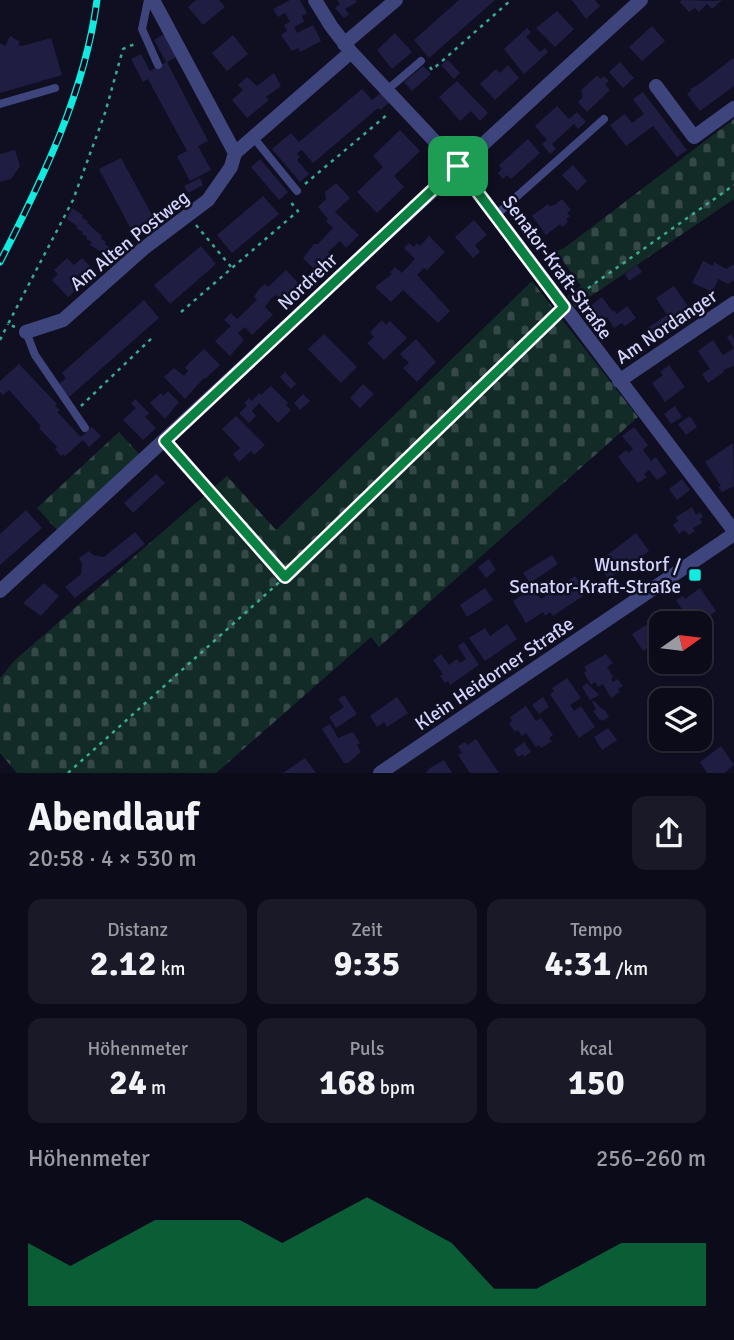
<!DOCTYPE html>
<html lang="de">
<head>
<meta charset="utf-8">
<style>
	:root { --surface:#0c0b1a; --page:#1a1927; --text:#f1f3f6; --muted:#9a9ba2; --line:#2c2b39; --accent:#0b8043 }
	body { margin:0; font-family:Signika,sans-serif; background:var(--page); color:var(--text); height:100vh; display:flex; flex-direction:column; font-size:26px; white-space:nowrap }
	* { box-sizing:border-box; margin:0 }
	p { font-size:23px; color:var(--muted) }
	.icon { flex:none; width:38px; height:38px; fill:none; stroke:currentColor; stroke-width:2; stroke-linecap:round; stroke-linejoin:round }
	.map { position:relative; height:773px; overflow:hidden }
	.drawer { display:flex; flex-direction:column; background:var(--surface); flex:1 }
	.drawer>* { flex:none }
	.needle { width:46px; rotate:76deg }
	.buttons { position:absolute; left:649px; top:611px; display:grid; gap:14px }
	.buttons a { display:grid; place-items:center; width:63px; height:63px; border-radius:14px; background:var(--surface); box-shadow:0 2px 5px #0004,0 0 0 2px var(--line); font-size:35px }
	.pin { position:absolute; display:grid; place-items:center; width:60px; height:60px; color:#fff; margin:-30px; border-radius:14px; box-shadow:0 4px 10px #0006 }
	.round { display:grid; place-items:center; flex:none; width:74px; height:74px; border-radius:14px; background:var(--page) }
	.headline { display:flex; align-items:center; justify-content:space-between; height:119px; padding:0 28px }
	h1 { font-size:38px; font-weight:700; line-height:52px }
	.figures { display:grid; grid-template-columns:repeat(3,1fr); gap:10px; height:119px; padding:7px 28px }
	.figures div { display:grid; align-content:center; border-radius:14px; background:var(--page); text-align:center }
	.figures b { font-size:35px; font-weight:700 }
	.figures small { font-size:19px; font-weight:400 }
	.figures p { font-size:19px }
	.chart { height:196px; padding:14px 28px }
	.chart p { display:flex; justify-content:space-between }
	.chart svg { width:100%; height:126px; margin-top:7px; fill:var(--accent); opacity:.7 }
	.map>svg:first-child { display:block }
	.cemetery { fill:url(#cemetery-stones) }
	.building { fill:#1f1d41 }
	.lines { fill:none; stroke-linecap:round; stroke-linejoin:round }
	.path { stroke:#37ac93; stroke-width:2.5; stroke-dasharray:3.5 5; stroke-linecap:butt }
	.service { stroke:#3e457d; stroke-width:8 }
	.minor { stroke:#3e457d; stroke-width:14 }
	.tertiary { stroke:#3e457d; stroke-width:14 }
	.rail-casing { stroke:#11eade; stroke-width:7 }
	.rail { stroke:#100f22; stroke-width:4.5; stroke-dasharray:13; stroke-linecap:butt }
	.route-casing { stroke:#fff; stroke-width:14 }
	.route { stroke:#0b8043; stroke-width:9 }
	.poi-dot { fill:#11eade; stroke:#100f22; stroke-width:2.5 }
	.labels { text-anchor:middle; stroke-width:5; stroke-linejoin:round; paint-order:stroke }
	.street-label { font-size:19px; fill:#d3d5fc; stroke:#100f22 }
	.poi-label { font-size:19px; fill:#d3d5fc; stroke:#100f22; text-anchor:end }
</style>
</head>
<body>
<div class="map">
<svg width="734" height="773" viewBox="0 0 734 773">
	<defs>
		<pattern id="cemetery-stones" width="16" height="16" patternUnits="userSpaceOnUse" patternTransform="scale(1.75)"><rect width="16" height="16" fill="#132b27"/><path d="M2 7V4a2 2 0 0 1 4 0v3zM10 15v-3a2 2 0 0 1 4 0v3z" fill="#344947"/></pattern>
	</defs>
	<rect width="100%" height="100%" fill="#100f22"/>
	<path class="cemetery" d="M734,119V199L575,307L567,296L581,286L556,251L563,249Z
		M532,281L638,417L379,647L371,637L216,773H17L0,753V678L15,660L227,476L276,530Z
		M119,432L141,456L59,532L37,508Z"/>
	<path class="building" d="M196,0H219L225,7L203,25L188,7Z
		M290,0H300L307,13L302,16L304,22L294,27L297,33L313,25L321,41L300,52L298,48L292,51L281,35L287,31L284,25L290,22L285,13L278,17L273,9Z
		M337,0H355L357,2L345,9L349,14L344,18L335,8L340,4Z
		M459,0H495L429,58L414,40Z
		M572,0H595L600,6L586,19Z
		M682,0L714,1L722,0L712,9L707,4L699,12L695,8L689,12L680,2Z
		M557,11L574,29L555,47L536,28Z
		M652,26L665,41L642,61L629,47Z
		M527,28L531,32L526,37L540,52L545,48L548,52L524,74L504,49Z
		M395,33L412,52L392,69L377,50Z
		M164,34L176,57L167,62L208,141L198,146L211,170L190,181L177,156L187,151L148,79L143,82L131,59L141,54L150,71L166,62L154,40Z
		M233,35L248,54L227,71L212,53Z
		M10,36L20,42L18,45L22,46L51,38L62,75L0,93V43L5,46Z
		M732,59H734V86L700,111L687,94L691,91L690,89L698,85Z
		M448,60L460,73L454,79L441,65Z
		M620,62L634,78L623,88L609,72Z
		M508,65L519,78L495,100L480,84L496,69L500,73Z
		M423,66L431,74L412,91L404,82Z
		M274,73L281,86L266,97L269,100L247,118L232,100L243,90L238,85L247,77L257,86Z
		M597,76L601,79L604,76L609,81L605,84L610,90L587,112L578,102L583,97L581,90Z
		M457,81L488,113L480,121L471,111L460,121L439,97Z
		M362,89L372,100L381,93L390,102L380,110L378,108L313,163L302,150L297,153L300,157L297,160L309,174L300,182L272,149L291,133L299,142Z
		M643,92L687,150L677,157L653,126L626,146L610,125L625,114L632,123L644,114L633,99Z
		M557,106L569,119L577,112L586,122L578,129L574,124L552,144L556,149L550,154L542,144L547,140L535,126Z
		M400,130L420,151L394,176L404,187L377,213L357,192L383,167L373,156Z
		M528,139L540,153L511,179L507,175L503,179L498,173L502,169L499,165Z
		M15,150L20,166L11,179L0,182V154Z
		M121,158L154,219L132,231L99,169Z
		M260,159L288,192L279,200L251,167Z
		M573,165L587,181L577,191L562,175Z
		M200,178L203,185L188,193L184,186Z
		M336,183L350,198L335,212L359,235L346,248L340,241L328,252L332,256L317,272L303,258L314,244H318L333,228L326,221L328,219L318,207L326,199L325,192Z
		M263,196L279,214L232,253L217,235Z
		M562,199L571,210L567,213L570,216L566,219L568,222L562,227L560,224L546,235L532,216L548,204L549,206L555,205Z
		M72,208L83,215L82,218L88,221L87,223L102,236L101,239L106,242L105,244L116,252L111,263L104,260L106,258L100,255L101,252L90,245L92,242L86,239L87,237L82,234L83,232L77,229V226L67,219Z
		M474,220L487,235L475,245L480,252L473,258L455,237Z
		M429,236L445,252L427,270L424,268L417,275L450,311L438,323L403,290L391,302L375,287L392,274L390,272L395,267L402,273L415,259L404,248L409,243L414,247L417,243L420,246Z
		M201,246L216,264L170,304L154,285Z
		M67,258L74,265L82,258L93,269L84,276L88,280L68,297L52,280L58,274L54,270Z
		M703,261L713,266L714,262L726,269L734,264V280L728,284L718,279L713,292L692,283Z
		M637,265L642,272L629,281L625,274Z
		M286,270L302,287L285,303L276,295L270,300L265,307L273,315L252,335L245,327L238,333L244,340L230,356L215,341L231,326L224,320L231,313L237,319L257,300L254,297L259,289L265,284L268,287Z
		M674,286L690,309L667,325L672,333L656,343L653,338L648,336L646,329L667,315L656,298Z
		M602,297L613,312L614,310L617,314L627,306L636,318L625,326L622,323L614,328L607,317L600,322L589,307Z
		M144,300L159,318L69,397L59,384L66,378L62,373Z
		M382,320L386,325L390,321L407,338L384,360L367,343L374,337L370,332Z
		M324,334L357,367L341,383L308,349Z
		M731,334L734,339V366L723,370L724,372L708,383L702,374L710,369L698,351L713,340L723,355L734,348L727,337Z
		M416,339L436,362L417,382L403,368L409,363L400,354Z
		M204,349L220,365L205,379L204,378L185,399L164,377L174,368L184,376L188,371L185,368L189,363Z
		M19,364L57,404L55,406L60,410L57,412L81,437L92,427L101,436L89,447L83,440L65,456L63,454L61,456L55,449L57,447L39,428L41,426L9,390L3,395L0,392V381Z
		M669,365L685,387L665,402L652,383L663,375L660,372Z
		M285,372L296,384L291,389L280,377Z
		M363,384L374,394L360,408L350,398Z
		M271,386L288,403L286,405L291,410L278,423L259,403L252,411L256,416L249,423L239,413L247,406L244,403L249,398L252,401L259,393L261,395Z
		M168,391L179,402L165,419L150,403L161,393L163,396Z
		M303,394L310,401L300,410L294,403Z
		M135,399L149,413L145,417L156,428L143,440L123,420L136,408L131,404Z
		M675,406L682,417L671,424L664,414Z
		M236,416L265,445L254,455L251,451L239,462L233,454L240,448L222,429Z
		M690,416L697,427L686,435L678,424Z
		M634,427L648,445L643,450L651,461L656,457L667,473L657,480L649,470L644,474L647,477L638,483L618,457L626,450L628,453L633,449L622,436Z
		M733,443L734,486L722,492L718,487L721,486L705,462Z
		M156,474L165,483L133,513L124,503Z
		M682,479L690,490L677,500L669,489Z
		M692,507L696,515L700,512L703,517L700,519L702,523L693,528L695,531L689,535L684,530L679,534L673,525L678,521L676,517Z
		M26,510L42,528L0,565V534Z
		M135,532L145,544L75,598L65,587L81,574L82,563L79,558L89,551L93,555L104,557Z
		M636,533L649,551L608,579L597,563Z
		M552,555L558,564L530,583L523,573Z
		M489,559L496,570L486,578L478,567Z
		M575,576L587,593L553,616L550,612L545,616L543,612L526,623L513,601L532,588L541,599Z
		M44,583L59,596L41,616L23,603Z
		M485,588L493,600L467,617L460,605Z
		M700,588L716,611L702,621L698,614L689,620L676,600L683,596L685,599Z
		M652,617L662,631V639L643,651L632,634L648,624L646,621Z
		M507,624L517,639L485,661L469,638L485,628L490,636Z
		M464,642L479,665L450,685L448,681L445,683L440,676L443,674L433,660L441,654L449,665L457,659L460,663L466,659L458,646Z
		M606,654L613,663L607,667L613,677L611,679L613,682L618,679L623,686L618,689L620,692L611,698L603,684L598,687L595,682L591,685L584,673L587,671L584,667Z
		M567,678L581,698L570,705L574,711L581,706L595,727L579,738L550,694L554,691L552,688Z
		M587,683L599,695L590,700L582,687Z
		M344,695L357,714L336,728L329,717L344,707L338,699Z
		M397,697L408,713L387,727L384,722L377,727L370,716Z
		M543,697L549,707L539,714L532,705Z
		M594,701L603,710L604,709L609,717L603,721L599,719L593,711L596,709L592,702Z
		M526,706L536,721L541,718L553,735L549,738L552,741L541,748L539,745L536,747L526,733L522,736L518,730L515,732L509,723L512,721L510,717Z
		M330,724L338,738L353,732L360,743L357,745L361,752L348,763H344L322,729Z
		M608,728L617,740L602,750L594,737Z
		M476,739L499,773H470L458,755L462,753L458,746L465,742L467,745Z
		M524,742L531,752L524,757L523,754L518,757L514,750Z
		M721,746L734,765L724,773H707L700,762Z
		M305,758L316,773H283Z
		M444,760L452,773H426L430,768Z"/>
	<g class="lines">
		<path class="path" d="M430,67L432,70L511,0
			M305,184L388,114
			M196,225L232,268
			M574,298L734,185
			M181,312L298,211L289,200
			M15,327L8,324L73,200L105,113L123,49L137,43
			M0,340L8,324
			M81,406L154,336
			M173,451L285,577
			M68,773L285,577L555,316"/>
		<path class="service" d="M148,0L142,29L158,65
			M387,90L421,61
			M0,104L55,88
			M253,137L297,191
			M496,215L604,119
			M26,332L35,355L85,428"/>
		<path class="minor" d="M153,0L235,153
			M315,0L331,26L351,52L458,166L734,531
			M344,44L396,0
			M656,86L694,137L734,108
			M26,332L63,320L143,249L208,200L231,167L235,153L351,52
			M619,381L734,303
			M0,591C215,395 425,195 641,0"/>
		<path class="tertiary" d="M380,773L734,534"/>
		<defs>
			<path id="rail" d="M0,262C42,180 85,92 97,0"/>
		</defs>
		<use href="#rail" class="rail-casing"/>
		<use href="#rail" class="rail"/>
	</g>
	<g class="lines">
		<defs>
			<path id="route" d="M458,166L564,307L285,577L165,441Z"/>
		</defs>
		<use href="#route" class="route-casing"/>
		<use href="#route" class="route"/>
	</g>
	<rect class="poi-dot" x="688" y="568" width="14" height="14" rx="3.5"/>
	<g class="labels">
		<g class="street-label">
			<text transform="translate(129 240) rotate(-39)" y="7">Am Alten Postweg</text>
			<text transform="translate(558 267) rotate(54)" y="7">Senator-Kraft-Straße</text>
			<text transform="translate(307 281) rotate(-43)" y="7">Nordrehr</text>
			<text transform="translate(666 326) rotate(-34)" y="7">Am Nordanger</text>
			<text transform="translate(494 673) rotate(-34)" y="7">Klein Heidorner Straße</text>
		</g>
		<g class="poi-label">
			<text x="681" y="571">Wunstorf /<tspan x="681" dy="22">Senator-Kraft-Straße</tspan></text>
		</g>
	</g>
</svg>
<div class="buttons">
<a><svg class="needle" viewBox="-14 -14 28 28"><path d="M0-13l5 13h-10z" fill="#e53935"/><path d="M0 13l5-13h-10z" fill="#9a9ba2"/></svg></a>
<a><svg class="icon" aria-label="layers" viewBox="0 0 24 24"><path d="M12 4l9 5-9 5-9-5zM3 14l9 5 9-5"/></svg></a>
</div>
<div class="pin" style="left:458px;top:166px;background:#1e9e55"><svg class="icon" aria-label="arrive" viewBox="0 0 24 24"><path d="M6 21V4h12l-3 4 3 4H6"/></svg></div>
</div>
<section class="drawer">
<div class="headline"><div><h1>Abendlauf</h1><p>20:58 · 4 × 530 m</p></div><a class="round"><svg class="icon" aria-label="share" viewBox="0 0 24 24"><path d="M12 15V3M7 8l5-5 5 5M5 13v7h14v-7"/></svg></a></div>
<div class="figures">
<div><p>Distanz</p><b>2.12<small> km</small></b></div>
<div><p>Zeit</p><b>9:35</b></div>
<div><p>Tempo</p><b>4:31<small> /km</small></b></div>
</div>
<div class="figures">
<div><p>Höhenmeter</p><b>24<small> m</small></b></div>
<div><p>Puls</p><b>168<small> bpm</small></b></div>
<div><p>kcal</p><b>150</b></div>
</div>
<div class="chart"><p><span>Höhenmeter</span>256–260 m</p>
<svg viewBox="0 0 160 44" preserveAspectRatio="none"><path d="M0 44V22L10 30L20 22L30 14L40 14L50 14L60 22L70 14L80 6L90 14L100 22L110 38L120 38L130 30L140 22L150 22L160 22V44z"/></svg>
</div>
</section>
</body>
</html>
